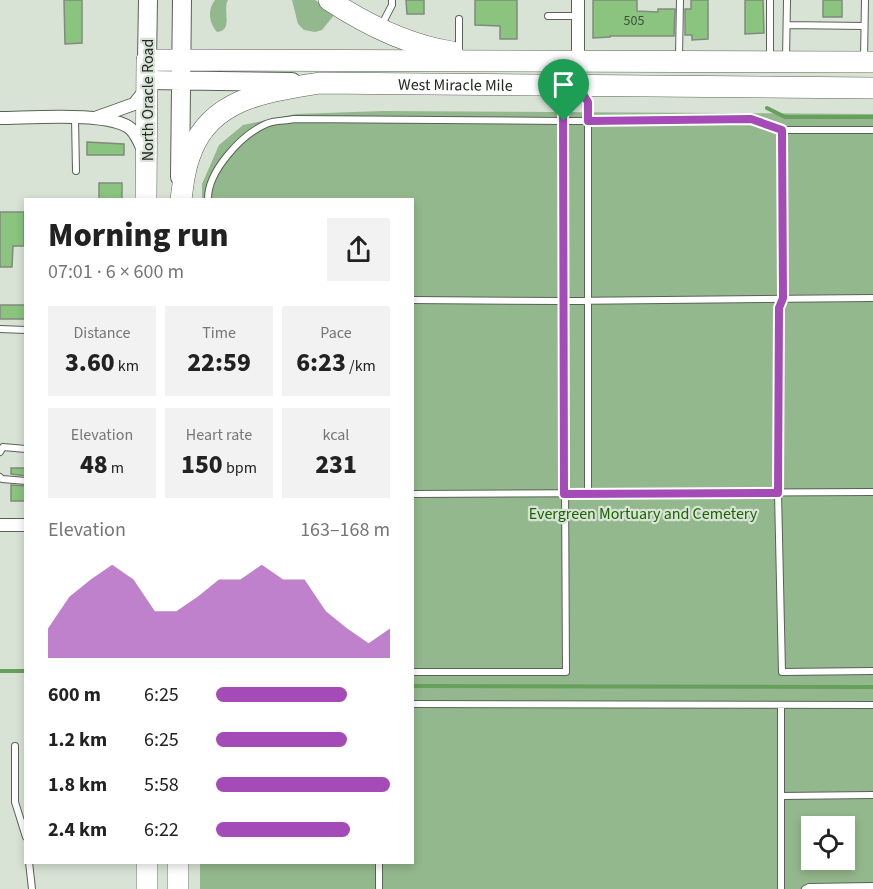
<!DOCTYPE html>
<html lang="en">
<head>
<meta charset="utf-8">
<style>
	:root { --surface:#fff; --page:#f2f2f2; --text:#222; --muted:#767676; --accent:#a54bb7 }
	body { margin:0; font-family:"Source Sans 3",sans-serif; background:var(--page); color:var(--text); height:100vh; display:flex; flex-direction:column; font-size:22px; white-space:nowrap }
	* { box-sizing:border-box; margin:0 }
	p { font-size:20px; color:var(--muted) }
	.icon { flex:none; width:33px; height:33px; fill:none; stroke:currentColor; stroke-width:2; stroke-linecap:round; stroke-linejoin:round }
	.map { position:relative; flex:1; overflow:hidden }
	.drawer { position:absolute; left:24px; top:198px; width:390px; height:666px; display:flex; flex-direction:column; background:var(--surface); border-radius:0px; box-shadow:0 3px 9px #0003 }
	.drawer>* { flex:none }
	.buttons { position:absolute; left:801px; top:816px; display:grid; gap:12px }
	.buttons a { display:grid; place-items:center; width:54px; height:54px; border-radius:0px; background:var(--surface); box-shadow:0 3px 9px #0003; font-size:30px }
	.pin { position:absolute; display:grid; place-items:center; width:51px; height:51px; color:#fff; margin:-62px -26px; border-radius:50% 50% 50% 0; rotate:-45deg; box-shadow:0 0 6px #0007 }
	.pin .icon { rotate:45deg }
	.round { display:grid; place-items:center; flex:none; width:63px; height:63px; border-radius:0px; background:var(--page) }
	.overview { display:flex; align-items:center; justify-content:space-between; height:102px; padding:0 24px }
	h1 { font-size:33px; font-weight:800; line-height:45px }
	.metrics { display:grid; grid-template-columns:repeat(3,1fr); gap:9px; height:102px; padding:6px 24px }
	.metrics div { display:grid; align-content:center; border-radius:0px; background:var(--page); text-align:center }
	.metrics b { font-size:26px; font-weight:800 }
	.metrics small { font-size:16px; font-weight:400 }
	.metrics p { font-size:16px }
	.chart { height:168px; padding:12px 24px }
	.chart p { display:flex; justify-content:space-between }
	.chart svg { width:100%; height:108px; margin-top:6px; fill:var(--accent); opacity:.7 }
	ul { padding:0 24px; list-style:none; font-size:20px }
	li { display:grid; grid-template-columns:96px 72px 1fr; align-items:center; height:45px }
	li i { height:15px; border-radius:8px; background:var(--accent) }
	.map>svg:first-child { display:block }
	.green { fill:#94b88d; fill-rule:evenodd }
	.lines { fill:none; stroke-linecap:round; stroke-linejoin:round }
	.stream { stroke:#679f5c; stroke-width:4 }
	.building { fill:#8ac47f; stroke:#808a7e; stroke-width:1.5 }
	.lane-casing { stroke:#596257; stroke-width:8 }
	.street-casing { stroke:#596257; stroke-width:14 }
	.primary-casing { stroke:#596257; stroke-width:20 }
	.highway-casing { stroke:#596257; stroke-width:22 }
	.lane { stroke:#fff; stroke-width:6 }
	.street { stroke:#fff; stroke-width:12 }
	.primary { stroke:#fff; stroke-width:18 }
	.highway { stroke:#fff; stroke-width:21 }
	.route-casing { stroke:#fff; stroke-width:12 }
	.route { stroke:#a54bb7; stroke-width:8 }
	.labels { text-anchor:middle; stroke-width:4.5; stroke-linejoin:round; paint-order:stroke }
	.number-label { font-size:14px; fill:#3e4f3a }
	.street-label { font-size:16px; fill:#242823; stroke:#d8e3d6 }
	.park-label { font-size:16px; fill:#186502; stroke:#d8e3d6 }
</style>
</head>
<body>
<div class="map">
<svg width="873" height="889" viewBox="0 0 873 889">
	<rect width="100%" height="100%" fill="#d8e3d6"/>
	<path class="green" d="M215,0H228C222,11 234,30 217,32C209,23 207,10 215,0Z
		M292,0H315L335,14L322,30L315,32L304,30L298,24Z
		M383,111L873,114V889H200V863L412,862V200L202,199V184L219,145L243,125L296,114ZM812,826H844V860H812Z"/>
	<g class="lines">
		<path class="stream" d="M767,108L785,117H873
			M0,671H26
			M412,686L873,687"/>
	</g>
	<path class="building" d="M64,0H82V43L65,44Z
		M406,0H424V14H407Z
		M475,0H517V39H500V26L475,25Z
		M593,0H637V11L658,12V9H675L674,36H610V37L593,38Z
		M691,0H708V39L692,40V35H685V9H691Z
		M745,0H763L764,33L745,34Z
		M823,0H842V17H823Z
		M87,142L124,144V155H87Z
		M99,183H122V200H99Z
		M0,212H24V246H13L12,267H0Z
		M0,305H26V319H0Z
		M11,468H26V476L11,474Z
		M11,485L26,486V501H11Z"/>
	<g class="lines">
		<defs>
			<path id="lane" d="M770,0V58
				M548,16H578
				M787,25L864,26
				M381,26L392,5V0
				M459,50V19
				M679,56L680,0
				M786,59L787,0
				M864,59L865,0
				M581,90L588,102V494
				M75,118L76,171
				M782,130L783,299L779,308L778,493L782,672L873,671
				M208,200C207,172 241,135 266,124C274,120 285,121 294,119L564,121L751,119L782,130H873
				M412,300L564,301L873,298
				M0,329L26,330
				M0,452L3,447L26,449
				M0,477L2,479L26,481
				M412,494L873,492
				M412,672H566L563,108V103L575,90
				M412,704L873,705
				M781,705V889
				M15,746V802L26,837
				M781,796L873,795
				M29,862L32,889
				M379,862V889
				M805,889L809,887L873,886"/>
			<path id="street" d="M578,0V86
				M0,118C29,118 111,111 131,129C137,135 140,143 143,150
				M95,118L134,104L146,89
				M0,525H26"/>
			<path id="primary" d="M147,60L148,0
				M147,80L292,82
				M180,177L182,0"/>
			<g id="highway">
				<path d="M329,0C367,25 407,45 452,52"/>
				<path d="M146,200L147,60L873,62"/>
				<path id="s1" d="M181,200C183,183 185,166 192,150C213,97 271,91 319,83L873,88"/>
				<path d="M147,862V889"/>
				<path d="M178,862V889"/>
			</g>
		</defs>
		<use href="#lane" class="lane-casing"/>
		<use href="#street" class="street-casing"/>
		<use href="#primary" class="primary-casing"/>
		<use href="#highway" class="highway-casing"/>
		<use href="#lane" class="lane"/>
		<use href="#street" class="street"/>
		<use href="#primary" class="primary"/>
		<use href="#highway" class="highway"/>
	</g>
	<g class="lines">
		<defs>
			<path id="route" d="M578,86L588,102V121L751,119L782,130L783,298L779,308L778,493L564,494L563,103Z"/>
		</defs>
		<use href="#route" class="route-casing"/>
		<use href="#route" class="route"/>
	</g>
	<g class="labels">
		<g class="number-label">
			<text x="634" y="25">505</text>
		</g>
		<g class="street-label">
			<text dy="6" stroke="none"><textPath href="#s1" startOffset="339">West Miracle Mile</textPath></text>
			<text transform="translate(147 100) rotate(-90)" y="6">North Oracle Road</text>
		</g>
		<g class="park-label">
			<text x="643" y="519">Evergreen Mortuary and Cemetery</text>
		</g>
	</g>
</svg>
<div class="buttons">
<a><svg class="icon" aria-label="locate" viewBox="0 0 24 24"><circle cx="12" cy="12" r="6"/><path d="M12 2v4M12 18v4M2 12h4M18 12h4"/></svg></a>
</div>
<div class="pin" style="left:564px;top:121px;background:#1e9e55"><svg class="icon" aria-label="arrive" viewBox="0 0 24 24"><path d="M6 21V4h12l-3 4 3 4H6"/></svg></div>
<section class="drawer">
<div class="overview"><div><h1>Morning run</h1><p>07:01 · 6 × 600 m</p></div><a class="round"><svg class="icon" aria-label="share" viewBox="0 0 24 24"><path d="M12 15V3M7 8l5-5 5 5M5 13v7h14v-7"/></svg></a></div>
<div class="metrics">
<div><p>Distance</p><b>3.60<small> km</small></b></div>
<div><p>Time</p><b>22:59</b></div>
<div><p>Pace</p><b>6:23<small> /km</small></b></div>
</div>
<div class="metrics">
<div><p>Elevation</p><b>48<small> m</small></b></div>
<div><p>Heart rate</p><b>150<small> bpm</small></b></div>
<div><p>kcal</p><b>231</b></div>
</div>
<div class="chart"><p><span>Elevation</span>163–168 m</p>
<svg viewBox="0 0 160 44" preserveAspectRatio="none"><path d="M0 44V32L10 19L20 12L30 6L40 12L50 25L60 25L70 19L80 12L90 12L100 6L110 12L120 12L130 25L140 32L150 38L160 32V44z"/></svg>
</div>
<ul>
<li><b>600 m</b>6:25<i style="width:75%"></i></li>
<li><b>1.2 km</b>6:25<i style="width:75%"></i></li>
<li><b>1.8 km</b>5:58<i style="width:100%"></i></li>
<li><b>2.4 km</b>6:22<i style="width:77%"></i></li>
</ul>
</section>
</div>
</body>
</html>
